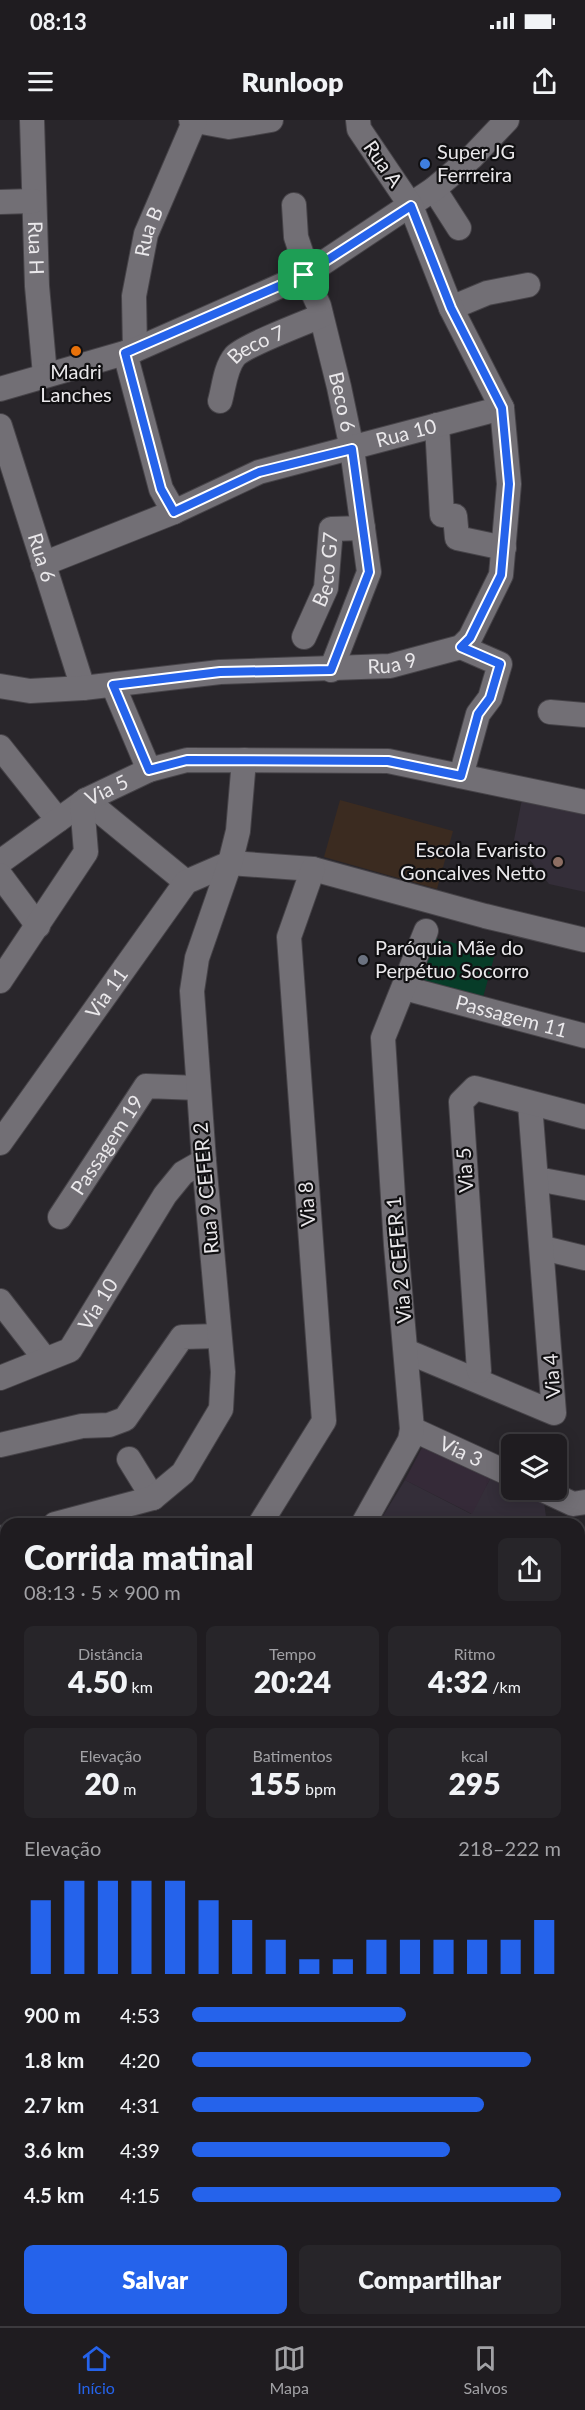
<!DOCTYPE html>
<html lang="pt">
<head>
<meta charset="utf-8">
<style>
	:root { --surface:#1f1c20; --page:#272529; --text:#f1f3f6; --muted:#a1a1a5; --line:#3c3a3e; --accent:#2563eb }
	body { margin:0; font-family:Lato,sans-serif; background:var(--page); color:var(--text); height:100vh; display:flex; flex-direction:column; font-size:22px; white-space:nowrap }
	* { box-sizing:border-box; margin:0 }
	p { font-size:20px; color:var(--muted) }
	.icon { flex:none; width:33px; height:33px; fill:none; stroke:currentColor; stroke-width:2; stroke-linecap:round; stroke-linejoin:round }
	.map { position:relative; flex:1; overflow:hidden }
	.details { position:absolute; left:0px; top:1398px; width:585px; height:808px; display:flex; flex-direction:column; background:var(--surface); border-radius:18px 18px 0 0; box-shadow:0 3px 15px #0003,0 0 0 2px var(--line) }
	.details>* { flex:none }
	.tools { position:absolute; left:501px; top:1314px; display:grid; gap:12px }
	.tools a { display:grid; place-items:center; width:66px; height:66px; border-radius:9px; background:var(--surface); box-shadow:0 3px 15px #0003,0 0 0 2px var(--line); font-size:30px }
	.pin { position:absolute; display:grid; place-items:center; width:51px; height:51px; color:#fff; margin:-26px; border-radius:12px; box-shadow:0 3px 9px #0006 }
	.round { display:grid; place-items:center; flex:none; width:63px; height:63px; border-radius:9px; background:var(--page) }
	.headline { display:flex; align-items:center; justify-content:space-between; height:102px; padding:0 24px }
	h1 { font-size:33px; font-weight:800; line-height:45px }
	.stats { display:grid; grid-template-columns:repeat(3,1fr); gap:9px; height:102px; padding:6px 24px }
	.stats div { display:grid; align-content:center; border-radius:9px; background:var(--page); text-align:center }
	.stats b { font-size:30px; font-weight:800 }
	.stats small { font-size:16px; font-weight:400 }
	.stats p { font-size:16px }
	.chart { height:168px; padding:12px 24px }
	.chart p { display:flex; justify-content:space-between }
	.chart svg { width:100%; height:108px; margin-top:6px; stroke:var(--accent); stroke-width:6 }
	.primary-button { display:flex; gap:12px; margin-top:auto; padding:12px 24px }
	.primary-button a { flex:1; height:69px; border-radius:9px; background:var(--accent); color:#fff; font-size:24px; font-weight:800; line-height:69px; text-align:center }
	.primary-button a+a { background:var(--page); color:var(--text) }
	ul { padding:0 24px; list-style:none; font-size:20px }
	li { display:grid; grid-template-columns:96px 72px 1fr; align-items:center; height:45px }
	li i { height:15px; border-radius:8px; background:var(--accent) }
	.status { display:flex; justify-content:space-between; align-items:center; height:42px; padding:0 30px; background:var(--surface); direction:ltr }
	.status svg { height:16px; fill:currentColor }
	header { display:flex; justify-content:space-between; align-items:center; height:78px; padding:0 24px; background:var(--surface); font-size:27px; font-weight:800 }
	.dock { display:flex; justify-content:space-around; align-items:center; height:84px; border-top:2px solid var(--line); background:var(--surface); font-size:16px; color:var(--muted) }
	.dock a { display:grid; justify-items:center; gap:3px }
	.dock .current { color:var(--accent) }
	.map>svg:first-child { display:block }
	.commercial { fill:#3b2b20 }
	.built { fill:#342e39 }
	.medical { fill:#352a38 }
	.green { fill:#073c28 }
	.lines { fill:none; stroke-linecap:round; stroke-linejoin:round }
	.stream { stroke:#5e8396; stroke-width:4.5 }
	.minor-casing { stroke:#464348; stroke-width:26 }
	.minor { stroke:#726f75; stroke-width:24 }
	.route-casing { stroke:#fff; stroke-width:12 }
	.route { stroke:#2563eb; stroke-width:8 }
	.shop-dot { fill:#3f7fe0; stroke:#111012; stroke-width:2 }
	.food-dot { fill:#e8710a; stroke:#111012; stroke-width:2 }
	.education-dot { fill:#8d6e63; stroke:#111012; stroke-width:2 }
	.worship-dot { fill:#6b7280; stroke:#111012; stroke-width:2 }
	.labels { text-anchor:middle; stroke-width:4.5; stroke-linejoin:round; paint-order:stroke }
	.poi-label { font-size:20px; fill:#eae8eb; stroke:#111012; text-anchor:start }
	.street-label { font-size:20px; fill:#eae8eb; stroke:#111012 }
</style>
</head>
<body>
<div class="status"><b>08:13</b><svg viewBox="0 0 49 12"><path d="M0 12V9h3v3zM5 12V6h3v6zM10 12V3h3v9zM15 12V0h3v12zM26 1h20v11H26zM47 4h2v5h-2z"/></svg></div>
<header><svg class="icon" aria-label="menu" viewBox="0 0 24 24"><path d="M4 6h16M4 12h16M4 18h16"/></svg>Runloop<svg class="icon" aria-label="share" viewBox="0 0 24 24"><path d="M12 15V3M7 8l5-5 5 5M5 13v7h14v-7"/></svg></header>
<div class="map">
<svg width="585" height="2206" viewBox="0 0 585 2206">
	<rect width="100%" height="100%" fill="#29262b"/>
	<path class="commercial" d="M340,680L453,711L437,769L324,737Z"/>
	<path class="built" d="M522,679L585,694V772L549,764L514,720Z
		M491,1357L511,1367L512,1370H517L544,1382L547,1404H378L405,1360L471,1394Z"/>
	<path class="medical" d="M425,1322L491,1357L472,1394L405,1360Z"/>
	<path class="green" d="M431,817L495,834L482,881L419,863Z
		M579,1931L585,1934V2035L579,2034Z"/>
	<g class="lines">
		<path class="stream" d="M579,1964L585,1968"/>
		<defs>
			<g id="minor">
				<path id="s1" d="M32,0L37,166L45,255"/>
				<path d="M191,0L229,7L271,0"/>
				<path d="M434,69L459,108"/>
				<path d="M0,82L33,81"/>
				<path id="s2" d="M294,85L296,117L304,141L305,155L319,186L339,267L352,329L369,452L331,550"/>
				<path d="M451,188L487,173L528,165"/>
				<path id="s3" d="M135,230L134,176L146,114L195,0"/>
				<path d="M125,233L161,369L174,392"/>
				<path d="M0,269L135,230L305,155L434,69L472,37L507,0"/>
				<path id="s4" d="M220,281C224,267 225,248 235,236C246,225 304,203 321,196"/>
				<path d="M437,305L442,395L455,396L457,418L504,428"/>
				<path id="s5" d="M0,306L83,568"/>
				<path id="s6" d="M43,444L174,392L259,352L502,288"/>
				<path id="s7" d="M304,517L326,468L331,409L363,408"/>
				<path d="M461,527L500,544L490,578L478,594L461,656"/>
				<path d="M113,565L149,650"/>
				<path id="s8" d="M0,566L30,571L83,568L220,552L390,546L461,527L470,518L501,455L509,364L502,288L451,188L411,86L359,9L358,0"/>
				<path d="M550,592L585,595"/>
				<path d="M0,627L58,700"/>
				<path d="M86,680L186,762"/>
				<path id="s9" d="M0,742L86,680L149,650L187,640L388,641L585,682"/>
				<path d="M0,755L38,806"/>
				<path d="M0,861L86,732L82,683"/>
				<path id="s10" d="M404,868L585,916"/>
				<path id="s11" d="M0,1023L186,762L230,743L313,749L485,796L585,820"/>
				<path d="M537,1059L585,1068"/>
				<path id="s12" d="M60,1097L146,966L198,968"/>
				<path d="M543,1128L585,1138"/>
				<path d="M0,1181L45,1239"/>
				<path d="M406,1231L554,1293L530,984"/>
				<path d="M479,1251L461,982L475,968L585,997"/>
				<path id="s13" d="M0,1258L70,1230L165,1075L183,1053L204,1041"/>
				<path id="s14" d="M412,1309L512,1355"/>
				<path d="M0,1325L82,1306L109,1305L125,1299L182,1217L219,1216"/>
				<path d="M129,1339L153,1378"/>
				<path d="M543,1370L573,1384L585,1382"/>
				<path d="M55,1404L153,1378L183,1353L221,1289L223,1252L204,1041L192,871L197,838L230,743L238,711L244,640"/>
				<path d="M260,1404L324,1301L289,817L313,749"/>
				<path d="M363,1404L410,1320L412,1309L396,1125L383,918L426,811"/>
				<path d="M0,1418L6,1417"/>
				<path d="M579,1461L585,1460"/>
				<path d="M0,1521L6,1519"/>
				<path d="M579,1539L585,1538"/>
				<path d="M0,1611L6,1609"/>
				<path d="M579,1613L585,1612"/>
				<path d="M0,1662L6,1668"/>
				<path d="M0,1759L6,1765"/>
				<path d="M579,1772L585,1771"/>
				<path d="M579,1791L585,1789"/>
				<path d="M579,1849H585"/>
				<path d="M0,1908L6,1910"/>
				<path d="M0,1988L6,1981"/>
				<path d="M0,2018L6,2011"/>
				<path d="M0,2036L6,2037"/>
				<path d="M579,2086L585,2087"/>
				<path d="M579,2130L585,2131"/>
				<path d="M12,2206L13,2200"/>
				<path d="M90,2206L92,2200"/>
				<path d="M208,2206L210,2200"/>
				<path d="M441,2206L442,2200"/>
			</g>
		</defs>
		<use href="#minor" class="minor-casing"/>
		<use href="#minor" class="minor"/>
	</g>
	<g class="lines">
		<defs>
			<path id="route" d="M411,86L451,188L502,288L509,364L501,455L470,518L461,527L500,544L490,578L478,594L461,656L388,641L187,640L149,650L113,565L220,552L331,550L369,452L352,329L259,352L174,392L161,369L125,233L304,155Z"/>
		</defs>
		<use href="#route" class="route-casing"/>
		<use href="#route" class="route"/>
	</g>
	<circle class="shop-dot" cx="425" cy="44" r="6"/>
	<circle class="food-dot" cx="76" cy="231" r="6"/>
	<circle class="education-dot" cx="558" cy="742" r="6"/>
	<circle class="worship-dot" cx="363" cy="840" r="6"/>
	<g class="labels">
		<g class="poi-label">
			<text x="437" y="39">Super JG<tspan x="437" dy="23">Ferrreira</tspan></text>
			<text x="76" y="259" text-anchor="middle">Madri<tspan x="76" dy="23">Lanches</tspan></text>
			<text x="546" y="737" text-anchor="end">Escola Evaristo<tspan x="546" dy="23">Goncalves Netto</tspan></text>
			<text x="375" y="835">Paróquia Mãe do<tspan x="375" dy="23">Perpétuo Socorro</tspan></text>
		</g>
		<g class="street-label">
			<text transform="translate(383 44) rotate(55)" y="7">Rua A</text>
			<text dy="7" stroke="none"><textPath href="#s3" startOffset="120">Rua B</textPath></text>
			<text dy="7" stroke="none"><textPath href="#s1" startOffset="128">Rua H</textPath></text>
			<text dy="7" stroke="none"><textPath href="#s4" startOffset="72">Beco 7</textPath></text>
			<text dy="7" stroke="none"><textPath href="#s2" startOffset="204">Beco 6</textPath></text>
			<text dy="7" stroke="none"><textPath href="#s6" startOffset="387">Rua 10</textPath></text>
			<text dy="7" stroke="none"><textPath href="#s5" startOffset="138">Rua 6</textPath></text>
			<text dy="7" stroke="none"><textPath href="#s7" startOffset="72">Beco G7</textPath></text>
			<text dy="7" stroke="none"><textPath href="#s8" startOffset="394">Rua 9</textPath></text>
			<text dy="7" stroke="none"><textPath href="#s9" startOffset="129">Via 5</textPath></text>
			<text dy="7" stroke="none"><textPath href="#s11" startOffset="184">Via 11</textPath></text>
			<text dy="7" stroke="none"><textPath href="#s10" startOffset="111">Passagem 11</textPath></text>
			<text dy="7" stroke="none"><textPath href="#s12" startOffset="86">Passagem 19</textPath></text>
			<text transform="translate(465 1050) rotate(-94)" y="7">Via 5</text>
			<text transform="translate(206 1068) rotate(-95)" y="7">Rua 9 CEFER 2</text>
			<text transform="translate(307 1084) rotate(-94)" y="7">Via 8</text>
			<text transform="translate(399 1140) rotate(-95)" y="7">Via 2 CEFER 1</text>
			<text dy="7" stroke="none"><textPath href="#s13" startOffset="129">Via 10</textPath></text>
			<text transform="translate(552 1256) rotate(-94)" y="7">Via 4</text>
			<text dy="7" stroke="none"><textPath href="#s14" startOffset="54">Via 3</textPath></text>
		</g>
	</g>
</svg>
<div class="tools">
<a><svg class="icon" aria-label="layers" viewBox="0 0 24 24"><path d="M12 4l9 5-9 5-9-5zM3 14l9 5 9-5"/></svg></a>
</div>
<div class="pin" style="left:304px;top:155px;background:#1e9e55"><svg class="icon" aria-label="arrive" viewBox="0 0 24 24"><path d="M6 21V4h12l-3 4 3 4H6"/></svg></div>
<section class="details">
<div class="headline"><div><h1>Corrida matinal</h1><p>08:13 · 5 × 900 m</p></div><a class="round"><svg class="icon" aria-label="share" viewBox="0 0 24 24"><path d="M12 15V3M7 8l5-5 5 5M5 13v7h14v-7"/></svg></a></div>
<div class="stats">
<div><p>Distância</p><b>4.50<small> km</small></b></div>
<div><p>Tempo</p><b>20:24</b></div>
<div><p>Ritmo</p><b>4:32<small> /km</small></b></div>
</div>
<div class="stats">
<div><p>Elevação</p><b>20<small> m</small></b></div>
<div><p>Batimentos</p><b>155<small> bpm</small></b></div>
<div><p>kcal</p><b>295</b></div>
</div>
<div class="chart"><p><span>Elevação</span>218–222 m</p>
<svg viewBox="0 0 160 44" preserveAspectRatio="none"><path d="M5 44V14M15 44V6M25 44V6M35 44V6M45 44V6M55 44V14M65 44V22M75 44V30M85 44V38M95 44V38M105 44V30M115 44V30M125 44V30M135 44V30M145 44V30M155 44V22"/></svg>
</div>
<ul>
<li><b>900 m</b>4:53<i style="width:58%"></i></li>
<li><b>1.8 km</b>4:20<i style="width:92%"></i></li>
<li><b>2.7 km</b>4:31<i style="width:79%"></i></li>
<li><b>3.6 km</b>4:39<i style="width:70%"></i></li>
<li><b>4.5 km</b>4:15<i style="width:100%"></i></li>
</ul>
<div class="primary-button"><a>Salvar</a><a>Compartilhar</a></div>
</section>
</div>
<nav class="dock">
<a class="current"><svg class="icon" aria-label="home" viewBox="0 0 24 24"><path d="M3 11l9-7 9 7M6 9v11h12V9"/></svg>Início</a>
<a><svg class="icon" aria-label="map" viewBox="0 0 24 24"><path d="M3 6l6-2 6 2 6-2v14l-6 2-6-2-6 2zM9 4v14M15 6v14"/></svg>Mapa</a>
<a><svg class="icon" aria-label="saved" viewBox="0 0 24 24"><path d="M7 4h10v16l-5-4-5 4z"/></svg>Salvos</a>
</nav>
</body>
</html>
